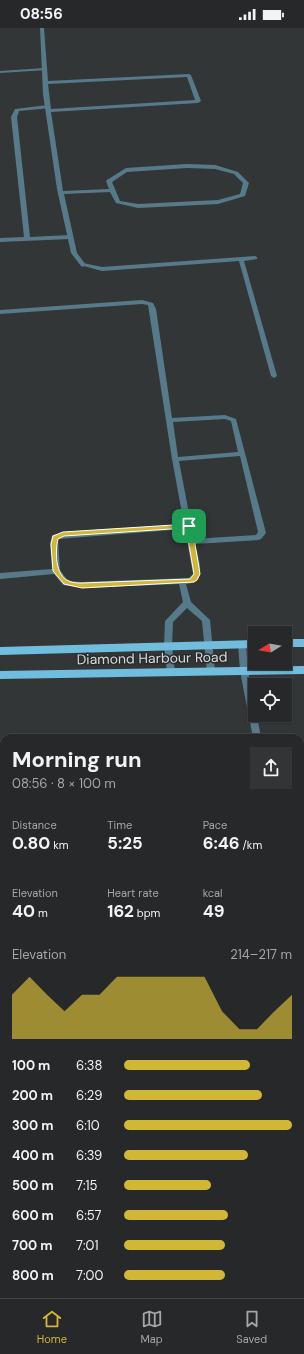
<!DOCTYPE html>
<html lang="en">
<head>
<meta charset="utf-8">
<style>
	:root { --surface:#262829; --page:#323435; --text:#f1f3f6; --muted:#a4a6a8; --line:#424446; --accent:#d1b736 }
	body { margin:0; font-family:"DM Sans",sans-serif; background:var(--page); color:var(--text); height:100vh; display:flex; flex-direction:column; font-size:15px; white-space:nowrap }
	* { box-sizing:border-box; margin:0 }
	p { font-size:13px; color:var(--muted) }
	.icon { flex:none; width:22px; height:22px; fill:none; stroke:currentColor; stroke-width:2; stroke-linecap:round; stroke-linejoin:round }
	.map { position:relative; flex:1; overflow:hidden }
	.panel { position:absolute; left:0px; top:706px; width:304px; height:564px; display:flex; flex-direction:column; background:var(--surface); border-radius:12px 12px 0 0; box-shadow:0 1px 3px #0004,0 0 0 1px var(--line) }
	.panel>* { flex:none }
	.needle { width:26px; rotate:259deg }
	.tools { position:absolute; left:248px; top:598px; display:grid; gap:8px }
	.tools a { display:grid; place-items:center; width:44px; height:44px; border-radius:0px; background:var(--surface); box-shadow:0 1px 3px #0004,0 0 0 1px var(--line); font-size:20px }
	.pin { position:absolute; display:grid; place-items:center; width:34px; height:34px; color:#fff; margin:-17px; border-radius:8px; box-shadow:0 2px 6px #0006 }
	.round { display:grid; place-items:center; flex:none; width:42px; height:42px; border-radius:0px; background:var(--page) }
	.headline { display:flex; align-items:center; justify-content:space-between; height:68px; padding:0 12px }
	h1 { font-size:22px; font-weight:700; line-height:30px }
	.stats { display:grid; grid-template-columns:repeat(3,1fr); gap:6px; height:68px; padding:4px 12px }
	.stats div { display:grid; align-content:center }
	.stats b { font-size:17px; font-weight:700 }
	.stats small { font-size:11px; font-weight:400 }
	.stats p { font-size:11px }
	.chart { height:112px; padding:8px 12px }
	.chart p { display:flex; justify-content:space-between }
	.chart svg { width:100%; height:72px; margin-top:4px; fill:var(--accent); opacity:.7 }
	ul { padding:0 12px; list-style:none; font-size:13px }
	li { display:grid; grid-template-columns:64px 48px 1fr; align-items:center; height:30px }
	li i { height:10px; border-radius:5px; background:var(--accent) }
	.status { display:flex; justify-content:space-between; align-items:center; height:28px; padding:0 20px; background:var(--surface); direction:ltr }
	.status svg { height:11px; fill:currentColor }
	.menu { display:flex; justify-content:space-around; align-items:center; height:56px; border-top:1px solid var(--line); background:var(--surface); font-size:11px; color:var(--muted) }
	.menu a { display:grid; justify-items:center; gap:2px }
	.menu .on { color:var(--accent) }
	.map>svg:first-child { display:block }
	.green { fill:#1a6d4d }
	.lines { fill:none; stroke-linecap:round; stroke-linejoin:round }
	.lane { fill:#567a8a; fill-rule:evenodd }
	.street { fill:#567a8a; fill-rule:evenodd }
	.primary { fill:#71bdde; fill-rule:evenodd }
	.route { fill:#d1b736; stroke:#fff; fill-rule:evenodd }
	.labels { text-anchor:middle; stroke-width:3; stroke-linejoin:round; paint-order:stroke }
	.street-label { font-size:14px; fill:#d7d9d9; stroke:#292c2d }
</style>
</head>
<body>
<div class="status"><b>08:56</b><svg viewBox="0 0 49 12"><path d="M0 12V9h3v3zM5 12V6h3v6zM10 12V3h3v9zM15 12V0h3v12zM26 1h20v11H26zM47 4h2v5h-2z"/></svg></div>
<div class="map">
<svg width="304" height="1270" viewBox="0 0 304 1270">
	<rect width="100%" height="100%" fill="#333637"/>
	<path class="green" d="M0,818H4V1136H0Z
		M300,1037L304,1050V1137H300Z"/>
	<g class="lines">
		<path class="lane" d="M45,40L47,41V42L0,45V43Z
			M48,77L50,78V80L19,83L17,89L30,209L70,207L73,209L70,211L0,214V210L24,209L11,89L15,81Z
			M255,228L257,229V231L244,233L277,348L274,350L271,348L239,233L102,243L80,237L83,235L102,239Z
			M142,272L153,275L156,281L172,390L225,387L236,391L266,505L261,511L258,512L195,516C198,530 209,555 186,556L191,574L210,592L215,644L211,647L207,644L202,593L187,580L173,594L172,618L175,644L171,647L167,644L164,618L165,593L183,574L179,556L82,560L63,557L54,546L0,551V545L52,541L50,516L52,507L63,505L184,496L172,431L148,277L142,276L0,286V282ZM225,391L231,393L238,424L178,429L173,394ZM240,428L258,504L256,507L194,511L192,499L193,498L191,496L179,433ZM185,501L193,546L189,550L82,554L68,553L60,542L58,511Z
			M0,809H4V817H0Z"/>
		<path class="street" d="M40,0H44L48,53L189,46L191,47L201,73L198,75L51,84L63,163L109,161L106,153L107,152L126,140L187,136L215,137L238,144L249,155L245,168L218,176L138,180L116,175L110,164L64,166L77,225L86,237L83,239L81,238L71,225L57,161L43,66ZM187,49L195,72L51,81L48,56ZM187,140L215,141L234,146L243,155L240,166L218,172L138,176L120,173L112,154L127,144Z
			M242,613L246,616L248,643L255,678V687H257L261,710H253L240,643L238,616Z
			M300,937L304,939V958L300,956Z
			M0,1141H4V1151H0Z
			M300,1142H304V1152H300Z
			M108,1266H120V1270H108Z"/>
		<path class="primary" d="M285,611H304V619H285Z
			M255,612V620L0,627V619Z
			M304,638V646L0,651V643Z"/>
	</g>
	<path class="route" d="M189,496L192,498L200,546L197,552L194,554L82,560L64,556L53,543L51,516L53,508L63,504ZM186,500L194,546L190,551L82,555C78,555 73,555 69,553C55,548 55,523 58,511L64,508Z"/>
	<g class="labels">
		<g class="street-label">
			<text transform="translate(152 630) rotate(-1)" y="5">Diamond Harbour Road</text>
		</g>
	</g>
</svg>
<div class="tools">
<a><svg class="needle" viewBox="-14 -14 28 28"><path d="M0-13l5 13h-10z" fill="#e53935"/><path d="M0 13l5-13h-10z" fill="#a4a6a8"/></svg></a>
<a><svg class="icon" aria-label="locate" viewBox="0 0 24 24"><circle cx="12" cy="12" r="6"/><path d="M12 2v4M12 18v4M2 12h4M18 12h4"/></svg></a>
</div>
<div class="pin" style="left:189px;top:498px;background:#1e9e55"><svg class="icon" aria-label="arrive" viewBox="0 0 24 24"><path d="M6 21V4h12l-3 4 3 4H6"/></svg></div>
<section class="panel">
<div class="headline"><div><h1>Morning run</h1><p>08:56 · 8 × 100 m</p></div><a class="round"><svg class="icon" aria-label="share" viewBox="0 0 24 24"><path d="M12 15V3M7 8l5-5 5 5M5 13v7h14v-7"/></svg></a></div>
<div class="stats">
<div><p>Distance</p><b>0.80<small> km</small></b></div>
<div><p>Time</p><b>5:25</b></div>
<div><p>Pace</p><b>6:46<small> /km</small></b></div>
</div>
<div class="stats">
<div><p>Elevation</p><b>40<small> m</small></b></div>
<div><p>Heart rate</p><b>162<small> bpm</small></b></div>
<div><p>kcal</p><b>49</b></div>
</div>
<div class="chart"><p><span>Elevation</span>214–217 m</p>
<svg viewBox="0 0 160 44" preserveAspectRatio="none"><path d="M0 44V17L10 6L20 17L30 27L40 17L50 17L60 6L70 6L80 6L90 6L100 6L110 6L120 27L130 38L140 38L150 27L160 17V44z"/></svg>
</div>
<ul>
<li><b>100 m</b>6:38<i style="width:75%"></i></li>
<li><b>200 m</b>6:29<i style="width:82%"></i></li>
<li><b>300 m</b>6:10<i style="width:100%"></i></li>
<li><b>400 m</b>6:39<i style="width:74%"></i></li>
<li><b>500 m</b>7:15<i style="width:52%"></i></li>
<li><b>600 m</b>6:57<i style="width:62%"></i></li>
<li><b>700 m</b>7:01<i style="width:60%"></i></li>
<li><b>800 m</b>7:00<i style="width:60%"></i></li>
</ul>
</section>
</div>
<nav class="menu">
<a class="on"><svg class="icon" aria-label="home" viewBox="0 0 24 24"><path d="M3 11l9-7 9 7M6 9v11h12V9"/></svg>Home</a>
<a><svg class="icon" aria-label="map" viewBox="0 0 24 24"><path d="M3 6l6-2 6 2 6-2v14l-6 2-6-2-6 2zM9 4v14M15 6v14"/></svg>Map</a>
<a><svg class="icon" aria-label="saved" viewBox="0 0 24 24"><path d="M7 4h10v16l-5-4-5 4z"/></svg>Saved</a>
</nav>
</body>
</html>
